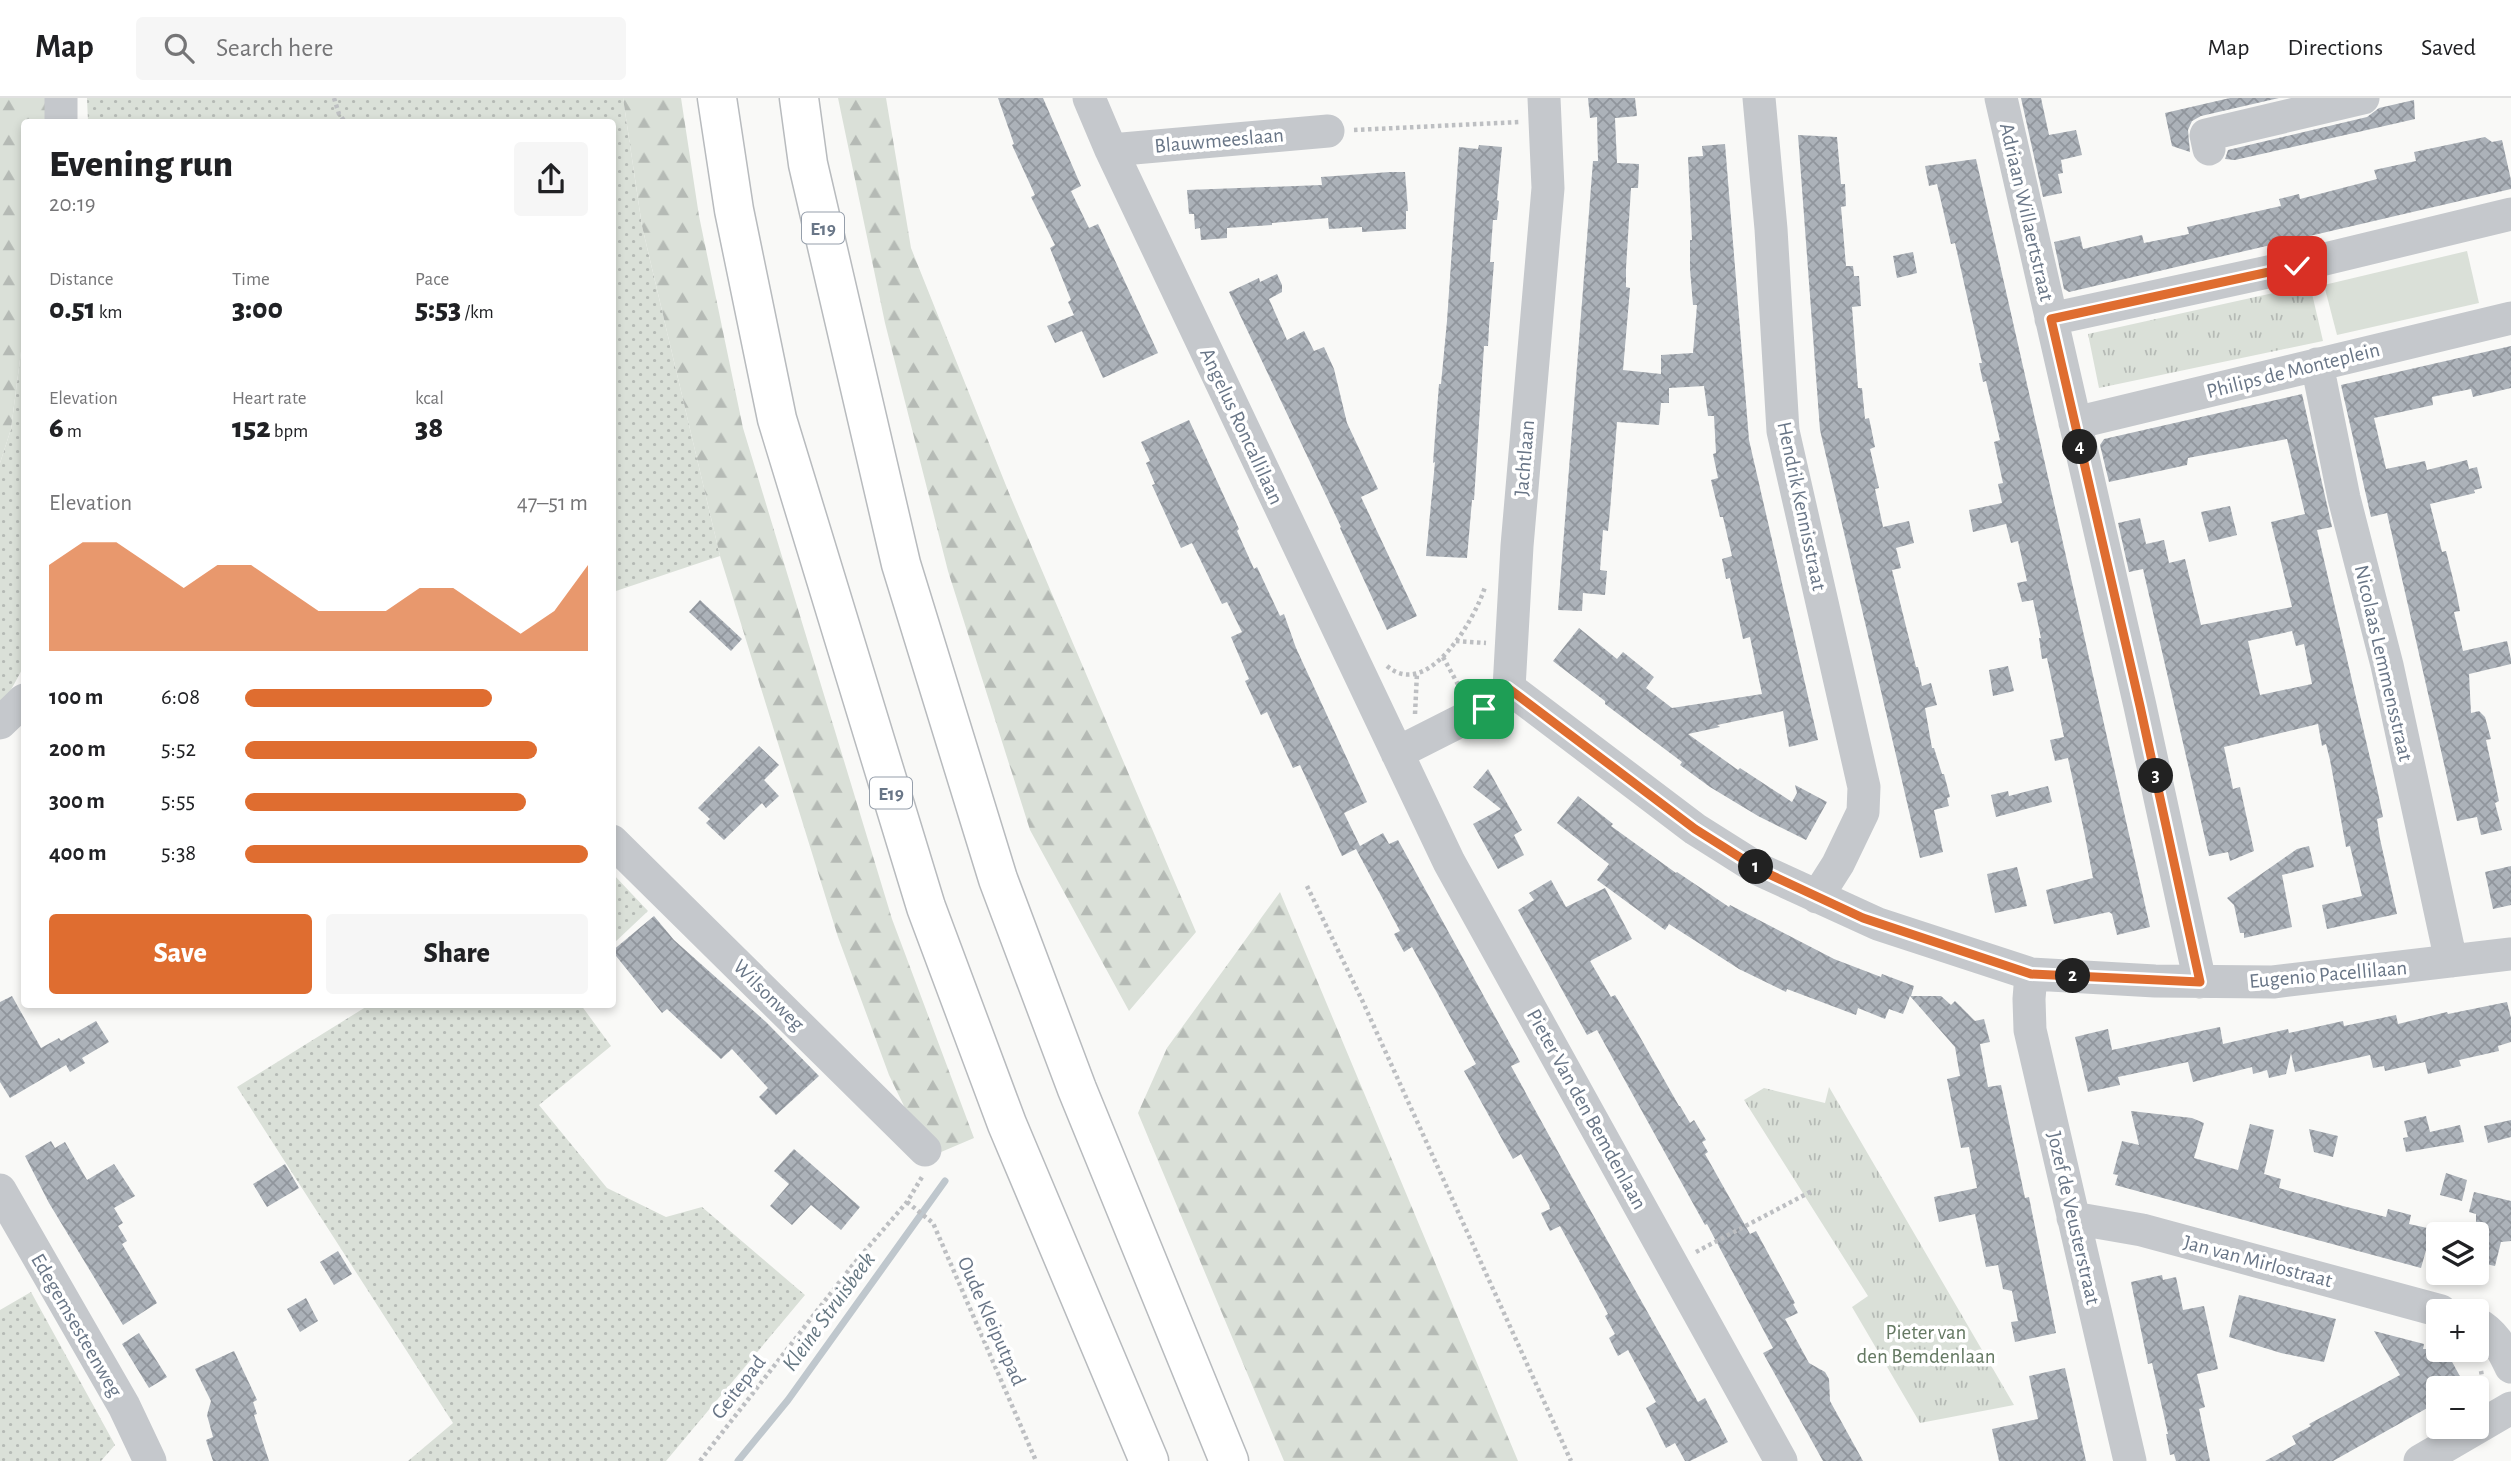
<!DOCTYPE html>
<html lang="en">
<head>
<meta charset="utf-8">
<style>
	:root { --surface:#fff; --page:#f6f6f6; --text:#202124; --muted:#757577; --line:#e0e0e0; --accent:#df6d30 }
	body { margin:0; font-family:"Alegreya Sans",sans-serif; background:var(--page); color:var(--text); height:100vh; display:flex; flex-direction:column; font-size:26px; white-space:nowrap }
	* { box-sizing:border-box; margin:0 }
	p { font-size:23px; color:var(--muted) }
	.icon { flex:none; width:38px; height:38px; fill:none; stroke:currentColor; stroke-width:2; stroke-linecap:round; stroke-linejoin:round }
	.map { position:relative; flex:1; overflow:hidden }
	.sheet { position:absolute; left:21px; top:21px; width:595px; height:889px; display:flex; flex-direction:column; background:var(--surface); border-radius:7px; box-shadow:0 4px 10px #0003 }
	.sheet>* { flex:none }
	.controls { position:absolute; left:2426px; top:1124px; display:grid; gap:14px }
	.controls a { display:grid; place-items:center; width:63px; height:63px; border-radius:7px; background:var(--surface); box-shadow:0 4px 10px #0003; font-size:35px }
	.pin { position:absolute; display:grid; place-items:center; width:60px; height:60px; color:#fff; margin:-30px; border-radius:14px; box-shadow:0 4px 10px #0006 }
	.km { position:absolute; width:35px; height:35px; margin:-18px; border-radius:50%; background:#222; color:#fff; font-size:19px; line-height:35px; text-align:center }
	.round { display:grid; place-items:center; flex:none; width:74px; height:74px; border-radius:7px; background:var(--page) }
	.headline { display:flex; align-items:center; justify-content:space-between; height:119px; padding:0 28px }
	h1 { font-size:38px; font-weight:800; line-height:52px }
	.stats { display:grid; grid-template-columns:repeat(3,1fr); gap:10px; height:119px; padding:7px 28px }
	.stats div { display:grid; align-content:center }
	.stats b { font-size:30px; font-weight:800 }
	.stats small { font-size:19px; font-weight:400 }
	.stats p { font-size:19px }
	.chart { height:196px; padding:14px 28px }
	.chart p { display:flex; justify-content:space-between }
	.chart svg { width:100%; height:126px; margin-top:7px; fill:var(--accent); opacity:.7 }
	.action { display:flex; gap:14px; margin-top:auto; padding:14px 28px }
	.action a { flex:1; height:80px; border-radius:7px; background:var(--accent); color:#fff; font-size:28px; font-weight:800; line-height:80px; text-align:center }
	.action a+a { background:var(--page); color:var(--text) }
	ul { padding:0 28px; list-style:none; font-size:23px }
	li { display:grid; grid-template-columns:112px 84px 1fr; align-items:center; height:52px }
	li i { height:18px; border-radius:9px; background:var(--accent) }
	header { display:flex; align-items:center; gap:42px; box-sizing:border-box; height:98px; padding:0 35px; background:var(--surface); border-bottom:2px solid var(--line) }
	header strong { font-size:33px }
	nav { display:flex; gap:38px; margin-inline-start:auto; font-size:24px }
	.search { width:490px; height:63px; background:var(--page); display:flex; align-items:center; gap:18px; box-sizing:border-box; padding:0 24px; border-radius:7px; color:var(--muted); font-size:26px }
	.map>svg:first-child { display:block }
	.grass { fill:url(#grass-dots) }
	.forest { fill:url(#forest-firs) }
	.park { fill:url(#park-tufts) }
	.pitch { fill:#dae0d8 }
	.lines { fill:none; stroke-linecap:round; stroke-linejoin:round }
	.stream { stroke:#bfc7cd; stroke-width:7 }
	.building { fill:url(#building-cross-hatch); fill-rule:evenodd }
	.highway-casing { stroke:#b8bbbe; stroke-width:41 }
	.path { stroke:#bdbfc2; stroke-width:4.5; stroke-dasharray:3.5 3.5; stroke-linecap:butt }
	.minor { stroke:#c5c8cc; stroke-width:33 }
	.highway { stroke:#fff; stroke-width:38 }
	.route-casing { stroke:#fff; stroke-width:14 }
	.route { stroke:#df6d30; stroke-width:9 }
	.labels { text-anchor:middle; stroke-width:7; stroke-linejoin:round; paint-order:stroke }
	.shield { fill:#fff; stroke:#969fab; stroke-width:2 }
	.shield-label { font-size:19px; font-weight:bold; fill:#697687 }
	.street-label { font-size:21px; fill:#697687; stroke:#fff }
	.park-label { font-size:21px; fill:#657963; stroke:#fff }
	.water-label { font-size:23px; font-style:italic; fill:#657782; stroke:#fff }
</style>
</head>
<body>
<header>
<strong>Map</strong>
<div class="search"><svg class="icon" aria-label="search" viewBox="0 0 24 24"><circle cx="10" cy="10" r="6"/><path d="M15 15l6 6"/></svg>Search here</div>
<nav><a>Map</a><a>Directions</a><a>Saved</a></nav>
</header>
<div class="map">
<svg width="2511" height="1363" viewBox="0 0 2511 1363">
	<defs>
		<pattern id="grass-dots" width="8" height="8" patternUnits="userSpaceOnUse" patternTransform="scale(1.75)"><rect width="8" height="8" fill="#dae0d8"/><path d="M2 2h.1M6 6h.1" fill="none" stroke="#b5bab5" stroke-width="1.8" stroke-linecap="round"/></pattern>
		<pattern id="forest-firs" width="22" height="20" patternUnits="userSpaceOnUse" patternTransform="scale(1.75)"><rect width="22" height="20" fill="#dae0d8"/><path d="M5 1l3.5 6h-7zM16 11l3.5 6h-7z" fill="#b5bab5"/></pattern>
		<pattern id="park-tufts" width="24" height="20" patternUnits="userSpaceOnUse" patternTransform="scale(1.75)"><rect width="24" height="20" fill="#dae0d8"/><path d="M3 7l-1-3M5 7V3M7 7l1-3M15 17l-1-3M17 17v-4M19 17l1-3" fill="none" stroke="#b5bab5"/></pattern>
		<pattern id="building-cross-hatch" width="8" height="8" patternUnits="userSpaceOnUse" patternTransform="scale(1.75)"><rect width="8" height="8" fill="#acb2b9"/><path d="M0 0l8 8M0 8l8-8" fill="none" stroke="#90959c"/></pattern>
	</defs>
	<rect width="100%" height="100%" fill="#f9f9f7"/>
	<path class="grass" d="M87,0H623L642,128L720,458L613,494L612,24H88Z
		M24,242V568L7,599L0,606V365L11,331L22,246Z
		M613,776L648,813L613,846Z
		M369,907H581L611,948L539,1007L607,1090L666,1119L702,1109L805,1197L666,1363H408L453,1325L237,989Z
		M31,1194L115,1347L101,1363H0V1212Z"/>
	<path class="forest" d="M0,0H46V24H24V242L22,246L11,331L0,365Z
		M623,0H681L699,118L743,330L892,821L974,1040L934,1057L918,1037L889,977L838,839L720,458L642,128Z
		M838,0H886L911,150L1009,395L1196,834L1129,913L1030,732L948,473L885,225Z
		M1280,794L1518,1363H1284L1138,1015L1167,950Z"/>
	<path class="park" d="M2310,187L2323,243L2099,290L2088,236Z
		M1829,989L2014,1307L1920,1325L1852,1209L1868,1198L1744,1002L1764,990L1825,1005Z"/>
	<path class="pitch" d="M2467,153L2479,205L2337,237L2324,187Z"/>
	<g class="lines">
		<path class="stream" d="M738,1363L788,1302L945,1083"/>
	</g>
	<path class="building" d="M998,0H1043L1081,88L1071,93L1089,130L1098,126L1158,255L1103,280L1082,233L1055,245L1047,228L1074,217L1068,204L1071,202L1050,150L1055,147L1031,99L1035,97L1012,47L1014,46Z
		M1588,0H1635L1637,18L1615,20L1617,65L1639,66L1638,90H1631L1626,170V189L1630,190L1623,272L1661,276V257L1693,255L1697,207H1693L1690,171V142H1692L1688,59L1703,58L1702,48L1725,46L1749,342L1818,642L1789,649L1783,613L1717,627L1720,629L1688,636L1738,672L1740,670L1792,704L1797,695L1795,687L1827,704L1806,742L1758,718L1710,689L1680,667L1682,664L1605,606V603L1553,563L1579,530L1617,561L1623,554L1654,579L1646,590L1672,610L1762,596L1750,539L1743,541L1730,480L1726,481L1722,461L1732,458L1723,419H1720L1711,382L1718,380L1713,356L1716,355L1714,318H1708L1704,288L1669,290V305H1661L1659,327L1617,324L1610,413L1608,433L1603,432L1600,472L1607,473L1605,497L1583,495L1582,513L1558,512L1593,63H1598L1597,19L1590,20Z
		M2021,0H2041L2049,37L2076,32L2082,57L2061,62L2063,75L2058,76L2062,95L2043,99Z
		M2230,0H2279L2201,18L2192,23L2188,32L2190,54L2172,48L2165,15Z
		M2414,2L2415,21L2235,62L2225,61L2228,52L2367,19L2379,10Z
		M1798,37L1837,39L1841,86H1845L1846,108L1841,109L1846,168H1853L1854,178H1859L1861,208L1852,209L1855,249L1858,290H1862L1865,321L1869,320L1875,349L1870,351L1879,390L1875,391L1883,429L1909,423L1914,445L1896,450L1901,470L1892,472L1916,569H1918L1922,588L1931,585L1937,607L1925,610L1932,650H1934L1942,676H1944L1950,699L1947,700L1949,708L1934,712L1943,754L1920,760L1820,332Z
		M2485,39L2492,44L2502,42L2511,82V91L2069,194L2064,191L2054,144L2080,138L2083,151L2142,137L2144,145L2189,136L2187,129L2281,108L2279,101L2299,96L2300,101L2377,81L2374,72L2416,63L2414,54Z
		M1479,47L1502,49L1497,102L1499,103L1497,122H1493L1490,164H1494L1489,229L1488,248H1484L1474,402H1472L1467,460L1426,458L1435,364L1433,365L1439,286H1441L1447,223L1459,49L1478,51Z
		M1976,61L2150,829L2117,837L2112,816L2109,814L2054,826L2046,792L2093,780L2085,738L2068,660L2055,663L2050,642L2064,639L2047,560L2042,561L2039,540H2041L2033,502L2022,504L2017,485L2027,483L2018,443L2011,445L2006,426L1973,434L1969,412L2002,405L1998,386L2003,385L1994,344L2000,342L1986,283L1983,284L1979,265H1982L1955,145L1951,146L1937,86L1929,88L1925,68Z
		M1390,74H1405L1408,113H1406V131L1362,134V129L1329,131L1328,120L1272,125V127L1227,130V140L1201,142L1200,130L1195,131L1194,116H1189L1187,92L1322,87L1321,79Z
		M1913,154L1917,175L1897,180L1893,158Z
		M1277,176L1282,187V194L1269,201L1287,242L1304,233L1314,253L1324,249L1334,271L1347,325L1378,391L1361,399L1417,518L1387,532L1340,430L1341,429L1229,194L1259,180L1260,184Z
		M2511,248V290L2473,299L2471,291L2451,295L2432,299L2433,307L2374,320L2386,371L2425,363L2427,372L2467,362L2469,371L2477,369L2482,390L2474,392L2475,395L2430,406L2442,454L2446,453L2456,493L2460,513L2454,514L2463,553L2507,543L2511,561V566L2469,576L2471,615L2479,613L2485,619L2491,641L2486,642L2499,703L2495,705L2502,732L2481,737L2477,719L2457,723L2387,415L2371,419L2341,287Z
		M2302,296L2332,429L2317,432L2377,690L2383,719L2377,721L2380,741L2397,816L2327,831L2322,807L2362,798L2350,748L2346,749L2330,662L2326,646L2322,648L2318,626L2224,649L2233,691L2240,689L2254,753L2230,763L2228,754L2209,758L2143,471L2129,474L2118,425L2140,420L2146,446L2164,442L2169,465L2185,461L2201,527L2292,509L2271,424L2305,416L2287,341L2188,360L2187,367L2109,384L2100,347L2104,341ZM2292,533L2296,548L2304,546L2312,586L2260,597L2248,543Z
		M1189,322L1239,431L1237,433L1254,471L1257,469L1280,518L1284,516L1296,550L1367,704L1344,715L1360,748L1383,735L1389,746L1398,742L1520,964L1511,968L1579,1092L1698,1304L1705,1300L1728,1344L1690,1363H1685L1675,1345L1666,1350L1646,1310L1656,1304L1628,1252L1618,1258L1609,1240L1615,1236L1605,1218L1608,1216L1560,1128L1550,1133L1541,1115L1550,1111L1549,1107L1521,1056L1513,1061L1464,973L1476,966L1412,849L1404,854L1394,836L1400,833L1356,751L1342,758L1300,667L1293,670L1267,614L1261,617L1245,583L1249,581L1231,539L1242,534L1227,504L1222,506L1192,445L1181,450L1152,387L1155,386L1146,365L1150,363L1141,344Z
		M2230,408L2237,437L2209,444L2201,414Z
		M700,502L742,541L731,553L689,514Z
		M2008,568L2014,593L1993,598L1989,572Z
		M759,648L779,667L764,682L779,698L766,710L762,705L724,742L706,725L710,721L698,710Z
		M1488,671L1522,732L1514,737L1524,757L1498,771L1473,726L1501,711L1473,689Z
		M2048,688L2052,704L1996,719L1991,697L2008,693L2009,698Z
		M1578,698L1613,726L1611,728L1676,775L1677,774L1729,809L1730,807L1834,861L1881,879L1882,876L1914,888L1911,898H1941L1951,907L1955,903L1975,923L1984,921L1990,944L1980,946L1988,989L2001,987L2025,1100L2029,1099L2056,1235L2015,1244L2011,1224L2018,1223L2012,1193L2003,1191L1998,1167L1986,1169L1975,1116L1939,1124L1934,1099L1977,1090L1969,1049L1961,1050L1947,981L1960,978L1955,949L1910,898L1903,916L1889,911L1885,921L1858,910L1856,917L1787,891L1786,894L1739,871L1669,826L1665,832L1597,782L1609,766L1557,725Z
		M2309,748L2314,769L2282,777L2292,829L2244,840V835H2240L2234,807L2227,800L2297,751Z
		M2511,768V807L2493,811L2485,774Z
		M2017,769L2027,808L1995,815L1987,776Z
		M1551,782L1566,809L1605,790L1632,841L1590,863L1611,899L1615,897L1636,932L1679,1008H1680L1690,1025L1694,1022L1706,1042L1702,1044L1708,1054L1705,1056L1750,1136L1756,1133L1795,1205L1793,1206L1798,1215L1785,1221L1809,1265L1825,1274L1829,1281L1830,1303L1863,1363H1823L1763,1255L1773,1250L1707,1126L1705,1127L1685,1091L1597,932L1587,937L1518,812L1534,802L1529,795Z
		M654,818L674,842L766,924L819,978L776,1017L759,999L768,990L732,951L721,961L667,911L662,915L612,853Z
		M12,898L41,950L59,940L61,943L96,923L109,944L82,960L85,965L70,974L66,967L10,1000L0,984V904Z
		M2507,904L2511,920V944L2498,948L2499,953L2459,962L2461,968L2428,976L2425,964L2385,973L2384,968L2373,970L2370,957L2295,974L2291,955L2286,976L2269,980L2267,972L2253,976L2252,969L2193,984L2188,964L2118,979L2120,987L2088,994L2075,939L2108,931L2112,952L2220,929L2223,946L2288,931L2289,935L2343,923L2344,928L2396,917L2398,926L2447,914L2448,916Z
		M2131,1013L2192,1020L2204,1025L2194,1060L2238,1072L2250,1026L2274,1032L2264,1076L2281,1081L2279,1090L2343,1108L2386,1119L2388,1111L2411,1117L2409,1126L2432,1131L2421,1170L2115,1087L2118,1077L2113,1076L2122,1043L2139,1047Z
		M2426,1018L2430,1034L2460,1027L2464,1044L2406,1054L2403,1040L2408,1039L2404,1023Z
		M2511,1022V1039L2488,1045L2484,1028Z
		M2309,1031L2338,1038L2333,1059L2314,1054Z
		M51,1043L55,1050L65,1044L87,1082L114,1066L135,1098L114,1110L123,1125L118,1128L127,1143L122,1146L157,1205L123,1227L49,1105L25,1058Z
		M794,1051L860,1109L841,1132L811,1107L792,1127L770,1108L789,1086L774,1073Z
		M285,1066L299,1090L267,1109L253,1086Z
		M2446,1075L2467,1082L2462,1103L2440,1097Z
		M2474,1094L2511,1103V1143L2501,1144L2495,1168L2476,1164V1116L2469,1114Z
		M338,1153L352,1176L334,1187L320,1164Z
		M2162,1177L2163,1182L2176,1179L2183,1212L2204,1208L2218,1271L2197,1276L2205,1309L2199,1311L2210,1363H2176L2174,1356L2170,1357L2166,1336H2168L2152,1265L2148,1266L2131,1184Z
		M2239,1197L2336,1221L2324,1264L2281,1255L2229,1239Z
		M306,1200L318,1223L300,1234L287,1211Z
		M2374,1233L2424,1246L2423,1251H2445L2462,1282L2458,1283L2462,1290H2438V1304L2333,1363H2265L2296,1346L2292,1338L2311,1328L2309,1326L2400,1277Z
		M139,1235L167,1279L149,1290L122,1246Z
		M234,1253L257,1302L253,1304L257,1316L254,1317L269,1363H213L206,1342L213,1339L207,1317L211,1303L195,1271Z
		M2065,1270L2086,1363H1999L1992,1331L2038,1321L2029,1278Z"/>
	<g class="lines">
		<defs>
			<path id="highway" d="M717,0L734,112L777,321L926,809L1007,1026L1149,1363
				M799,0L808,66L901,466L998,781L1077,991L1229,1363"/>
		</defs>
		<use href="#highway" class="highway-casing"/>
		<path class="path" d="M334,0L339,16L345,24
			M402,24H422
			M1354,32L1520,24
			M1456,543L1486,545
			M1443,559L1461,592
			M1387,568C1428,603 1475,521 1485,489
			M1415,616L1417,575
			M1307,788L1362,902L1571,1363
			M907,1104L933,1125L1036,1363
			M1696,1154L1812,1093
			M2481,1273L2485,1295
			M700,1363L852,1168L907,1104L922,1079"/>
		<path class="minor" d="M1089,0L1111,52L1449,764L1781,1363
			M1759,0L1771,131L1783,333L1864,689L1863,714L1838,766L1817,799
			M2001,0L2140,608L2200,884
			M61,24V0
			M2209,51L2206,37L2363,0
			M1111,52L1328,33
			M2051,221L2296,168L2511,116
			M2317,266L2344,400L2387,567L2451,863
			M2075,325L2511,220
			M1509,590L1695,731L1760,772L1878,826L2031,876L2155,883L2273,884L2511,856
			M0,625L24,602
			M1397,655L1484,611L1509,590L1517,448L1548,90L1544,0
			M612,743L925,1052
			M2031,876L2029,901L2030,932L2130,1363
			M0,1092L124,1308L150,1363
			M2073,1120L2142,1132L2441,1213
			M2476,1225C2495,1235 2502,1251 2511,1269
			M2420,1363L2511,1310"/>
		<use href="#highway" class="highway"/>
	</g>
	<g class="lines">
		<defs>
			<path id="route" d="M1484,611L1508,590L1695,731L1760,772L1863,820L2031,876L2200,884L2140,608L2051,221L2297,168"/>
		</defs>
		<use href="#route" class="route-casing"/>
		<use href="#route" class="route"/>
	</g>
	<g class="labels">
		<g class="shield">
			<rect x="802" y="114.5" width="42" height="31" rx="5"/>
			<rect x="870" y="679.5" width="42" height="31" rx="5"/>
		</g>
		<g class="shield-label">
			<text x="823" y="137">E19</text>
			<text x="891" y="702">E19</text>
		</g>
		<g class="street-label">
			<text transform="translate(1219 42) rotate(-5)" y="7">Blauwmeeslaan</text>
			<text transform="translate(2027 114) rotate(77)" y="7">Adriaan Willaertstraat</text>
			<text transform="translate(2293 272) rotate(-14)" y="7">Philips de Monteplein</text>
			<text transform="translate(1242 328) rotate(65)" y="7">Angelus Roncallilaan</text>
			<text transform="translate(1524 360) rotate(-85)" y="7">Jachtlaan</text>
			<text transform="translate(1802 408) rotate(78)" y="7">Hendrik Kennisstraat</text>
			<text transform="translate(2384 565) rotate(77)" y="7">Nicolaas Lemmensstraat</text>
			<text transform="translate(2328 876) rotate(-5)" y="7">Eugenio Pacellilaan</text>
			<text transform="translate(769 897) rotate(45)" y="7">Wilsonweg</text>
			<text transform="translate(1587 1011) rotate(61)" y="7">Pieter Van den Bemdenlaan</text>
			<text transform="translate(2074 1120) rotate(77)" y="7">Jozef de Veusterstraat</text>
			<text transform="translate(2258 1163) rotate(15)" y="7">Jan van Mirlostraat</text>
			<text transform="translate(992 1223) rotate(66)" y="7">Oude Kleiputpad</text>
			<text transform="translate(77 1227) rotate(60)" y="7">Edegemsesteenweg</text>
			<text transform="translate(738 1289) rotate(-52)" y="7">Geitepad</text>
		</g>
		<g class="park-label">
			<text x="1926" y="1241">Pieter van<tspan x="1926" dy="24">den Bemdenlaan</tspan></text>
		</g>
		<g class="water-label">
			<text transform="translate(828 1213) rotate(-54)" y="8">Kleine Struisbeek</text>
		</g>
	</g>
</svg>
<div class="controls">
<a><svg class="icon" aria-label="layers" viewBox="0 0 24 24"><path d="M12 4l9 5-9 5-9-5zM3 14l9 5 9-5"/></svg></a>
<a>+</a>
<a>−</a>
</div>
<div class="pin" style="left:1484px;top:611px;background:#1e9e55"><svg class="icon" aria-label="arrive" viewBox="0 0 24 24"><path d="M6 21V4h12l-3 4 3 4H6"/></svg></div>
<div class="pin" style="left:2297px;top:168px;background:#d93025"><svg class="icon" aria-label="check" viewBox="0 0 24 24"><path d="M5 12l5 5 9-10"/></svg></div>
<b class="km" style="left:1756px;top:769px">1</b>
<b class="km" style="left:2073px;top:878px">2</b>
<b class="km" style="left:2156px;top:678px">3</b>
<b class="km" style="left:2080px;top:349px">4</b>
<section class="sheet">
<div class="headline"><div><h1>Evening run</h1><p>20:19</p></div><a class="round"><svg class="icon" aria-label="share" viewBox="0 0 24 24"><path d="M12 15V3M7 8l5-5 5 5M5 13v7h14v-7"/></svg></a></div>
<div class="stats">
<div><p>Distance</p><b>0.51<small> km</small></b></div>
<div><p>Time</p><b>3:00</b></div>
<div><p>Pace</p><b>5:53<small> /km</small></b></div>
</div>
<div class="stats">
<div><p>Elevation</p><b>6<small> m</small></b></div>
<div><p>Heart rate</p><b>152<small> bpm</small></b></div>
<div><p>kcal</p><b>38</b></div>
</div>
<div class="chart"><p><span>Elevation</span>47–51 m</p>
<svg viewBox="0 0 160 44" preserveAspectRatio="none"><path d="M0 44V14L10 6L20 6L30 14L40 22L50 14L60 14L70 22L80 30L90 30L100 30L110 22L120 22L130 30L140 38L150 30L160 14V44z"/></svg>
</div>
<ul>
<li><b>100 m</b>6:08<i style="width:72%"></i></li>
<li><b>200 m</b>5:52<i style="width:85%"></i></li>
<li><b>300 m</b>5:55<i style="width:82%"></i></li>
<li><b>400 m</b>5:38<i style="width:100%"></i></li>
</ul>
<div class="action"><a>Save</a><a>Share</a></div>
</section>
</div>
</body>
</html>
